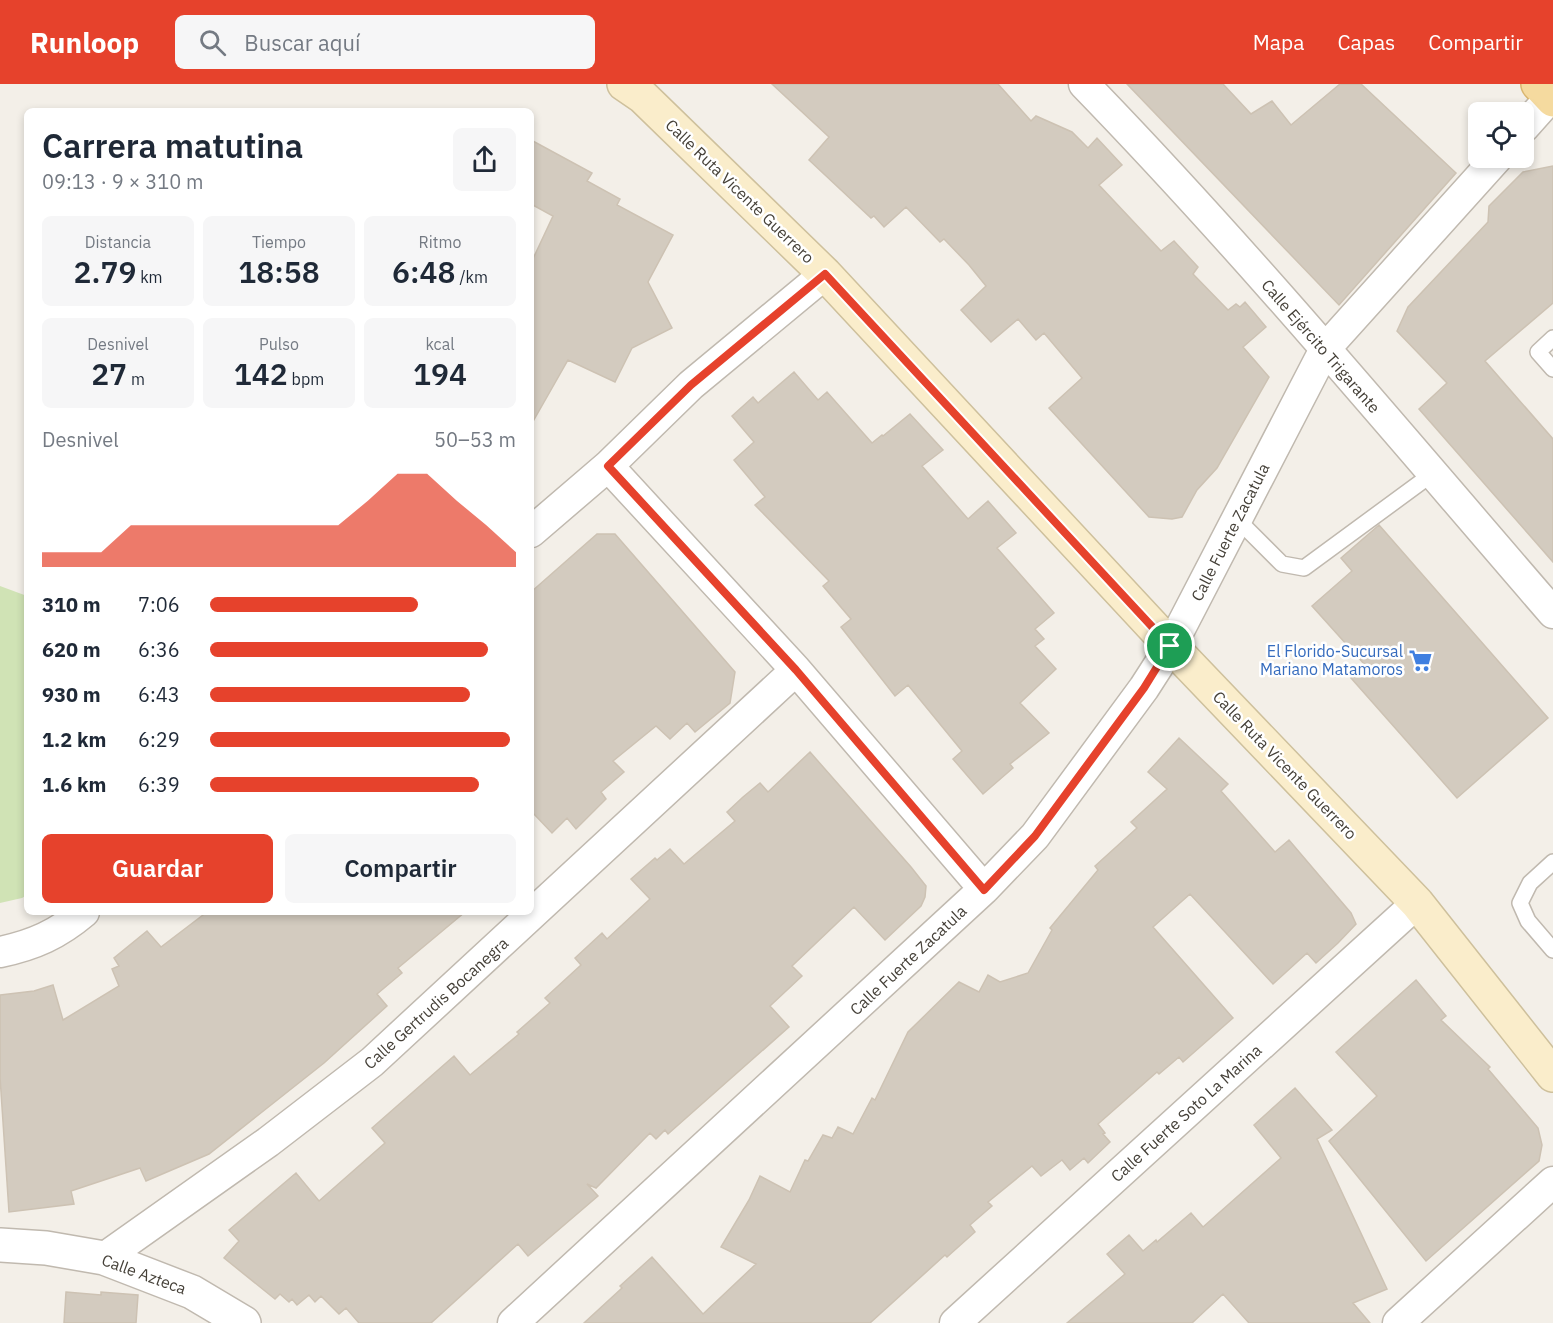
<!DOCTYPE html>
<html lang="es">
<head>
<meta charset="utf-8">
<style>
	:root { --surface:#fff; --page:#f6f6f7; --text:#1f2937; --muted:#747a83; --accent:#e6422c }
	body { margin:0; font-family:"IBM Plex Sans",sans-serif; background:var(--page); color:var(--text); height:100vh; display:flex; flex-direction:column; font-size:22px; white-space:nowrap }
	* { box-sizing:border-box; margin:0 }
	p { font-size:20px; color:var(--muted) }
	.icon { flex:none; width:33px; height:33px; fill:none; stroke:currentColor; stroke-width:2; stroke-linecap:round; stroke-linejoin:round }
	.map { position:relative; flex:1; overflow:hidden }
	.drawer { position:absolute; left:24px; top:24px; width:510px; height:807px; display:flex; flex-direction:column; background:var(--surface); border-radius:9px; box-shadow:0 3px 9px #0003 }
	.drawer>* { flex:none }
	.controls { position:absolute; left:1468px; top:18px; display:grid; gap:12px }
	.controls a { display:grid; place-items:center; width:66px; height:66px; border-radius:9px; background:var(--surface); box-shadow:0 3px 9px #0003; font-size:30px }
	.pin { position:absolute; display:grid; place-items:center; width:51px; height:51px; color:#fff; margin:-26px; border:3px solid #fff; border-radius:50%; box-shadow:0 2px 6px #0007 }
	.round { display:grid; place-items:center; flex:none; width:63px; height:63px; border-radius:9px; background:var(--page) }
	.headline { display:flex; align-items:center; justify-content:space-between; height:102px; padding:0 18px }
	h1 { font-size:33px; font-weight:600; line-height:45px }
	.stats { display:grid; grid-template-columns:repeat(3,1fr); gap:9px; height:102px; padding:6px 18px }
	.stats div { display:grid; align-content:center; border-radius:9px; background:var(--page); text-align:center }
	.stats b { font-size:30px; font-weight:600 }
	.stats small { font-size:16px; font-weight:400 }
	.stats p { font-size:16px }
	.chart { height:168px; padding:12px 18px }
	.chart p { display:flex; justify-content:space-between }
	.chart svg { width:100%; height:108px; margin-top:6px; fill:var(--accent); opacity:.7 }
	.button { display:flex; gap:12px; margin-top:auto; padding:12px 18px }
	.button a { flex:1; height:69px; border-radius:9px; background:var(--accent); color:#fff; font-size:24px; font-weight:600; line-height:69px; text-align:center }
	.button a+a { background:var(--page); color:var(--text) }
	ul { padding:0 18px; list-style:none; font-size:20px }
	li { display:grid; grid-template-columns:96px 72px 1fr; align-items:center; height:45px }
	li i { height:15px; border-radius:8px; background:var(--accent) }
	header { display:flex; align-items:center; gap:36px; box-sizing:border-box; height:84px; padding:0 30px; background:var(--accent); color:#fff }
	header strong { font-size:28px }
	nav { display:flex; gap:33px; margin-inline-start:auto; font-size:21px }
	.search { width:420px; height:54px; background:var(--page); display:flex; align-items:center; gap:15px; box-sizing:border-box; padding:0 21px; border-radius:9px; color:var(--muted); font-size:22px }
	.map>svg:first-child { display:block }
	.green { fill:#d0e3b5 }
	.building { fill:#d3cbbf; stroke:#cdc2b3; stroke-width:1.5 }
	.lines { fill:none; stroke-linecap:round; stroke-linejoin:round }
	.service-casing { stroke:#c0b9af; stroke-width:18 }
	.minor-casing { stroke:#c0b9af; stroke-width:33 }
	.tertiary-casing { stroke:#c0b9af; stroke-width:36 }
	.secondary-casing { stroke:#cec09c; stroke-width:36 }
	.primary-casing { stroke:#d9b670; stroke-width:36 }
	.service { stroke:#fff; stroke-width:15 }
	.minor { stroke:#fff; stroke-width:30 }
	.tertiary { stroke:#fff; stroke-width:33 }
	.secondary { stroke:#faedcb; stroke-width:33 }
	.primary { stroke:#f5da9f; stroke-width:33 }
	.route-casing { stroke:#fff; stroke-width:12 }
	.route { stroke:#e6422c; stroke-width:8 }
	.labels { text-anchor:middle; stroke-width:5; stroke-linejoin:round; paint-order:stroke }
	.street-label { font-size:16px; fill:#454038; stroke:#fff }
	.shop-label { font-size:16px; fill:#366cbe; stroke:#fff; text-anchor:end }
</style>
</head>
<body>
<header>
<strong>Runloop</strong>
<div class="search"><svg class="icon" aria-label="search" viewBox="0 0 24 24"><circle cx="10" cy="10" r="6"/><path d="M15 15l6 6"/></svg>Buscar aquí</div>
<nav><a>Mapa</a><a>Capas</a><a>Compartir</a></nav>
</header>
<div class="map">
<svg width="1553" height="1239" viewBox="0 0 1553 1239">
	<rect width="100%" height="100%" fill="#f3efe8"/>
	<path class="green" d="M0,502L27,512V811L22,814L0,819Z"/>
	<path class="building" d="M772,0H998L1031,37L1036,32L1072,48L1088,64L1097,54L1122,81L1099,101L1161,167L1174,157L1198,183L1193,190L1228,226L1236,220L1240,223L1245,218L1266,243L1243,263L1269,293L1217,384L1197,406L1182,433L1172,435L1149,433L1049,324L1082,294L1044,249L1036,256L1018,235L991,258L961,226L986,202L969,181L944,155L940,158L906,123L884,143L874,132L871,134L809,76L829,53Z
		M1127,0H1223L1251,30L1272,17L1291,41L1340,0H1361L1456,89L1339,221Z
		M531,56L592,89L587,97L620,115L617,121L673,151L648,198L672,244L632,264L615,298L568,276L531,341V179L553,132L531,120Z
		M1553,82V219L1485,277L1553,355V478L1419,325L1447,299L1397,247L1408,223L1488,138L1489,122L1523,88Z
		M794,288L818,316L827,308L872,359L882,351L883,352L910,330L943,366L922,382L968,435L988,417L1016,449L997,464L1054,529L1035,545L1044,555L1035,562L1056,585L1020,619L1049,649L1010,680L1013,684L983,710L953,675L962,667L908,601L895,612L841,543L851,535L823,502L829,497L755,421L765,413L734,376L754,358L732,332L753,313L758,319Z
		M1379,441L1548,634L1457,714L1351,594L1365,581L1312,522L1352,487L1341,474Z
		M597,450H615L735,588L730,619L695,648L687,639L670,655L656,642L613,677L624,688L601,708L606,715L576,745L567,734L552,749L531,727V508Z
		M1179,654L1228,700L1221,707L1275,768L1289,756L1351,829L1356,840L1338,859L1316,879L1307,869L1273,900L1190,810L1153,843L1233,934L1183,978L1179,973L1159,990L1157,988L1098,1040L1105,1049L1103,1050L1110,1058L1088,1079L1084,1074L1070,1086L1062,1076L1041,1092L1032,1082L988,1118L992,1122L970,1141L975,1148L947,1173L945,1171L870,1239H584L622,1204L620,1202L652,1173L703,1230L756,1180L721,1163L749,1116L760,1092L790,1108L805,1076L808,1077L823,1051L832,1054L838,1043L853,1050L872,1014L875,1016L908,948L959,898L979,908L988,891L1000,898L1028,889L1052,846L1050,844L1098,786L1095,782L1137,744L1131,738L1167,705L1148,688Z
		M810,668L911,783L926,802L925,813L921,822L885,856L854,823L792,882L802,892L770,922L789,943L668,1050L665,1046L656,1055L650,1049L596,1104L587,1100L598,1112L528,1172L518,1160L431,1239H359L346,1224L339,1230L321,1212L315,1218L309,1211L297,1221L292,1215L289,1218L280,1210L275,1215L224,1174L239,1157L229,1146L296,1089L319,1117L385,1059L372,1044L454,972L470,991L519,950L517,948L550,919L545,914L581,881L575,874L602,849L607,855L650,815L631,795L655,774L657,776L670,765L684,780L735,737L727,728L743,713L760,699L768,708Z
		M207,828H465L398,884L402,889L377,910L387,922L324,979L209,1070L146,1097L140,1084L71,1107L74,1120L9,1128L0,993V911L34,907L53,901L63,936L119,902L112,885L119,882L114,874L147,847L161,863Z
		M1416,896L1446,932L1441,936L1490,983L1488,985L1538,1044L1542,1061L1539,1077L1426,1177L1329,1057L1377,1012L1336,968Z
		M1295,1004L1332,1046L1317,1055L1387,1205L1353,1219L1370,1239H1249L1223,1210L1192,1239H1067L1125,1190L1107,1170L1129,1151L1143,1167L1156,1156L1157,1158L1191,1129L1203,1143L1281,1074L1254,1041Z
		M66,1208L101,1211V1208L138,1211L136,1239H64Z"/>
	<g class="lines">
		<defs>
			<path id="service" d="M1553,254L1538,268L1553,285
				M1237,435L1282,480L1304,484L1432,390
				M1553,778L1530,799L1520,819L1528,837L1553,866"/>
			<path id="minor" d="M1084,0C1248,169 1399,351 1553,529
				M1524,43L1550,14
				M608,382L796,586L984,805
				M531,448L608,382L691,301L825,190
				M0,868C34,861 58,850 84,828
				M104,1174L268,1058L372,978L796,586
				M513,1239L984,805L1035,752L1144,604L1171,562L1325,265L1497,74
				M955,1239L1417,819
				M1398,1239L1553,1098"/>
			<path id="tertiary" d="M0,1161L46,1164L104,1174L192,1208L244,1239"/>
			<path id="secondary" d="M624,0L643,13L825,190L1171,562L1417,819L1553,991"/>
			<path id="primary" d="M1538,0L1553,16"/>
		</defs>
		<use href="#service" class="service-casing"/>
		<use href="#minor" class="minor-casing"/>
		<use href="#tertiary" class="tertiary-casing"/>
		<use href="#secondary" class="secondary-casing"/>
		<use href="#primary" class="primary-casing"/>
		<use href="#service" class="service"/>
		<use href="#minor" class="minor"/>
		<use href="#tertiary" class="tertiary"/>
		<use href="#secondary" class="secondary"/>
		<use href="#primary" class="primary"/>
	</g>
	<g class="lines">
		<defs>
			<path id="route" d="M825,190L1170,562L1144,604L1035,752L984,806L796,586L608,382L691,301Z"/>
		</defs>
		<use href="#route" class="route-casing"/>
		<use href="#route" class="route"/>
	</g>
	<defs>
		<symbol id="supermarket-bare" viewBox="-9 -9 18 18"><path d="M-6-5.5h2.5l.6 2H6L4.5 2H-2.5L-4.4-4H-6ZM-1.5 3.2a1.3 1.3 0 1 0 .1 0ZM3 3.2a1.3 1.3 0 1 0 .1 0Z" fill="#3f7fe0" stroke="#fff" stroke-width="2.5" paint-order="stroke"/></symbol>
	</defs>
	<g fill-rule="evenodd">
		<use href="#supermarket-bare" x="1404" y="560" width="33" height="33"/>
	</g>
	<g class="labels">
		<g class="street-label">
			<text transform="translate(740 107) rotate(44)" y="6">Calle Ruta Vicente Guerrero</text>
			<text transform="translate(1321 262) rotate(49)" y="6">Calle Ejército Trigarante</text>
			<text transform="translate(1230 448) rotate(-63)" y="6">Calle Fuerte Zacatula</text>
			<text transform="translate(1285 681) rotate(46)" y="6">Calle Ruta Vicente Guerrero</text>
			<text transform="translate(908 876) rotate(-43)" y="6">Calle Fuerte Zacatula</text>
			<text transform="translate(436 919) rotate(-42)" y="6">Calle Gertrudis Bocanegra</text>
			<text transform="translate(1186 1029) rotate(-42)" y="6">Calle Fuerte Soto La Marina</text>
			<text transform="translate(144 1190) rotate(20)" y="6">Calle Azteca</text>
		</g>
		<g class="shop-label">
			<text x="1403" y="573">El Florido-Sucursal<tspan x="1403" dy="18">Mariano Matamoros</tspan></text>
		</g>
	</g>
</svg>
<div class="controls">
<a><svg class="icon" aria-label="locate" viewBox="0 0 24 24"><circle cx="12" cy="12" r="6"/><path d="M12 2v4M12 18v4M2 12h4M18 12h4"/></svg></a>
</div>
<div class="pin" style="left:1170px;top:562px;background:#1e9e55"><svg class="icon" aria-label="arrive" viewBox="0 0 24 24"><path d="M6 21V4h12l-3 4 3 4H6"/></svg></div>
<section class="drawer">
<div class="headline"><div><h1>Carrera matutina</h1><p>09:13 · 9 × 310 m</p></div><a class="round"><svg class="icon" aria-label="share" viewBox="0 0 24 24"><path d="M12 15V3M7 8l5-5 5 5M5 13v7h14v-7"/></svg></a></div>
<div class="stats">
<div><p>Distancia</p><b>2.79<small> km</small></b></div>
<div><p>Tiempo</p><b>18:58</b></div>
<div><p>Ritmo</p><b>6:48<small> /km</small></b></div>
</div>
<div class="stats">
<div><p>Desnivel</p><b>27<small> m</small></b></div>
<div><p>Pulso</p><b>142<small> bpm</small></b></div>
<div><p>kcal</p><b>194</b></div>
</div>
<div class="chart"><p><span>Desnivel</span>50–53 m</p>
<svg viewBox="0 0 160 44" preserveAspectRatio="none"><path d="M0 44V38L10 38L20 38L30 27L40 27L50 27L60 27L70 27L80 27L90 27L100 27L110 17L120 6L130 6L140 17L150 27L160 38V44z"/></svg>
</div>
<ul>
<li><b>310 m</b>7:06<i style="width:68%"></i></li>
<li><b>620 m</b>6:36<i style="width:91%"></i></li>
<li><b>930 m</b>6:43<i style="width:85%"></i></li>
<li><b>1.2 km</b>6:29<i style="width:98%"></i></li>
<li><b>1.6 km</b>6:39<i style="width:88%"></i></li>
</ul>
<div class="button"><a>Guardar</a><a>Compartir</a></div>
</section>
</div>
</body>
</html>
